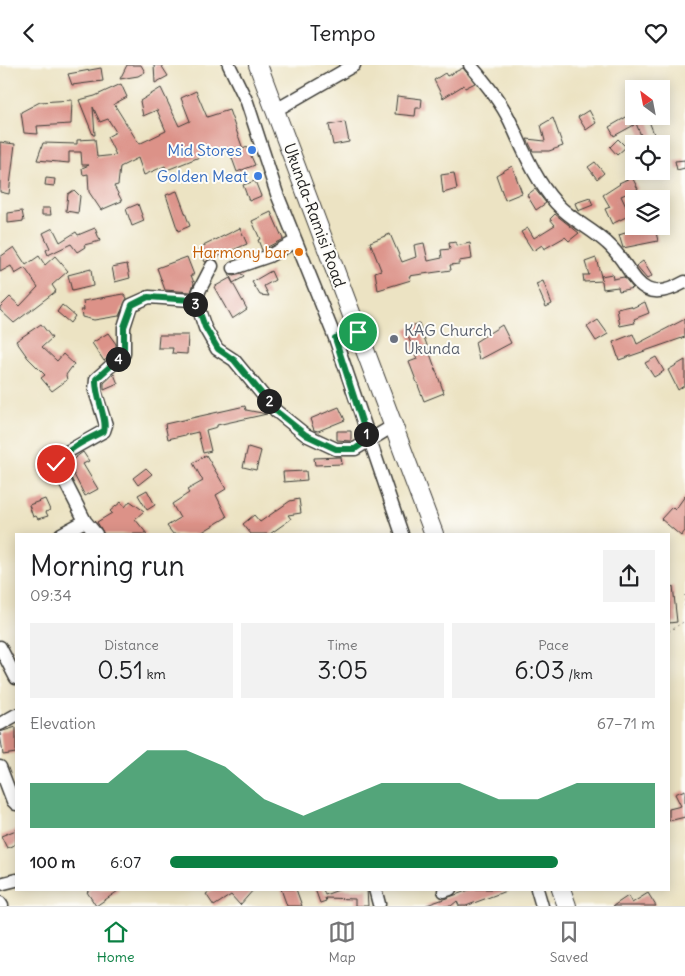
<!DOCTYPE html>
<html lang="en">
<head>
<meta charset="utf-8">
<style>
	:root { --surface:#fff; --page:#f2f2f2; --text:#202124; --muted:#757577; --line:#e0e0e0; --accent:#0b8043 }
	body { margin:0; font-family:Delius,sans-serif; background:var(--page); color:var(--text); height:100vh; display:flex; flex-direction:column; font-size:19px; white-space:nowrap }
	* { box-sizing:border-box; margin:0 }
	p { font-size:16px; color:var(--muted) }
	.icon { flex:none; width:28px; height:28px; fill:none; stroke:currentColor; stroke-width:2; stroke-linecap:round; stroke-linejoin:round }
	.map { position:relative; flex:1; overflow:hidden }
	.side { position:absolute; left:15px; top:468px; width:655px; height:358px; display:flex; flex-direction:column; background:var(--surface); border-radius:0px; box-shadow:0 2px 12px #0003 }
	.side>* { flex:none }
	.needle { width:32px; rotate:328deg }
	.buttons { position:absolute; left:625px; top:15px; display:grid; gap:10px }
	.buttons a { display:grid; place-items:center; width:45px; height:45px; border-radius:0px; background:var(--surface); box-shadow:0 2px 12px #0003; font-size:25px }
	.pin { position:absolute; display:grid; place-items:center; width:42px; height:42px; color:#fff; margin:-21px; border:2px solid #fff; border-radius:50%; box-shadow:0 1px 5px #0007 }
	.km { position:absolute; width:25px; height:25px; margin:-12px; border-radius:50%; background:#222; color:#fff; font-size:14px; line-height:25px; text-align:center }
	.round { display:grid; place-items:center; flex:none; width:52px; height:52px; border-radius:0px; background:var(--page) }
	.head { display:flex; align-items:center; justify-content:space-between; height:85px; padding:0 15px }
	h1 { font-size:28px; font-weight:600; line-height:38px }
	.figures { display:grid; grid-template-columns:repeat(3,1fr); gap:8px; height:85px; padding:5px 15px }
	.figures div { display:grid; align-content:center; border-radius:0px; background:var(--page); text-align:center }
	.figures b { font-size:25px; font-weight:600 }
	.figures small { font-size:14px; font-weight:400 }
	.figures p { font-size:14px }
	.chart { height:140px; padding:10px 15px }
	.chart p { display:flex; justify-content:space-between }
	.chart svg { width:100%; height:90px; margin-top:5px; fill:var(--accent); opacity:.7 }
	ul { padding:0 15px; list-style:none; font-size:16px }
	li { display:grid; grid-template-columns:80px 60px 1fr; align-items:center; height:38px }
	li i { height:12px; border-radius:6px; background:var(--accent) }
	header { display:flex; justify-content:space-between; align-items:center; height:65px; padding:0 15px; background:var(--surface); font-size:22px; font-weight:600 }
	.menu { display:flex; justify-content:space-around; align-items:center; height:70px; border-top:1px solid var(--line); background:var(--surface); font-size:14px; color:var(--muted) }
	.menu a { display:grid; justify-items:center; gap:2px }
	.menu .on { color:var(--accent) }
	.map>svg:first-child { display:block }
	.building { fill:#dc9288 }
	.lines { fill:none; stroke-linecap:round; stroke-linejoin:round }
	.minor-casing { stroke:#3b3a35; stroke-width:15 }
	.highway-casing { stroke:#3b3a35; stroke-width:20 }
	.path { stroke:#3b3a35; stroke-width:1; stroke-dasharray:1 4; stroke-linecap:butt }
	.minor { stroke:#fff; stroke-width:12 }
	.highway { stroke:#fff; stroke-width:18 }
	.route-casing { stroke:#fff; stroke-width:10 }
	.route { stroke:#0b8043; stroke-width:6 }
	.shop-dot { fill:#3f7fe0; stroke:#fdfcf7; stroke-width:2 }
	.food-dot { fill:#e8710a; stroke:#fdfcf7; stroke-width:2 }
	.worship-dot { fill:#6b7280; stroke:#fdfcf7; stroke-width:2 }
	.labels { text-anchor:middle; stroke-width:4; stroke-linejoin:round; paint-order:stroke }
	.shop-label { font-size:16px; fill:#366cbe; stroke:#fdfcf7; text-anchor:end }
	.street-label { font-size:16px; fill:#1c1c1c; stroke:#fdfcf7 }
	.food-label { font-size:16px; fill:#c56008; stroke:#fdfcf7; text-anchor:end }
	.worship-label { font-size:16px; fill:#5b616d; stroke:#fdfcf7; text-anchor:start }
</style>
</head>
<body>
<header><svg class="icon" aria-label="back" viewBox="0 0 24 24"><path d="M15 5l-7 7 7 7"/></svg>Tempo<svg class="icon" aria-label="heart" viewBox="0 0 24 24"><path d="M12 20l-8-8c-3-5 5-10 8-4 3-6 11-1 8 4z"/></svg></header>
<div class="map">
<svg width="685" height="841" viewBox="0 0 685 841">
	<rect width="100%" height="100%" fill="#fdfcf7"/>
	<filter id="ink" filterUnits="userSpaceOnUse"><feTurbulence type="fractalNoise" baseFrequency=".02" numOctaves="2"/><feDisplacementMap in="SourceGraphic" scale="10" xChannelSelector="R" yChannelSelector="G"/><feConvolveMatrix kernelMatrix="1 2 1 2 8 2 1 2 1" color-interpolation-filters="sRGB"/></filter>
	<filter id="wash" filterUnits="userSpaceOnUse"><feTurbulence type="fractalNoise" baseFrequency=".0096" numOctaves="4" result="noise"/><feDisplacementMap in="SourceGraphic" scale="20" xChannelSelector="R" yChannelSelector="G"/><feGaussianBlur stdDeviation="1.12" result="paint"/><feColorMatrix in="noise" values="0 0 0 0 0 0 0 0 0 0 0 0 0 0 0 0 0 1.4 0 .05"/><feComposite in="paint" operator="in"/></filter>
	<g filter="url(#wash)">
		<rect width="100%" height="100%" fill="#ece3c3"/>
		<g id="blocks">
			<path class="building" d="M127,0H141L145,7L138,11L120,14Z
				M154,0H161L168,11L155,18Z
				M101,3L103,16L72,20L68,9Z
				M463,3L475,18L465,23L464,20L443,33L434,15L445,8L447,11Z
				M121,19L127,32L114,39L139,79L166,66L157,45L143,51L140,36L161,23L179,61L190,56L181,33L196,26L207,52L229,45L243,84L247,82L255,100L237,107L229,85L213,91L212,87L167,105L165,101L144,110L138,93L120,102L118,120L114,121L122,136L101,145L89,127L88,109L83,110L82,103L89,100H82L81,87H69V98L37,95L43,78L77,79V75L95,74L97,92L116,90L107,72L116,67L108,54L100,57L93,42L95,70H93L79,35L95,31Z
				M397,31L422,34L421,43H416L415,51L395,49Z
				M72,35L71,59L37,61L38,69L24,68L21,47L40,37Z
				M589,45L596,58L586,65L578,52Z
				M628,51L634,60L614,71L609,62Z
				M647,51L654,69L642,73L635,56Z
				M553,53L563,81L549,86H533L527,74L545,76L541,60Z
				M345,57L349,77L333,80L329,60Z
				M618,74L626,82L617,90L610,82Z
				M0,77L15,79L9,129L0,127Z
				M685,95V103L677,105L675,96Z
				M595,97L604,108L597,114L588,102Z
				M512,101L522,128L505,135L496,110Z
				M454,108L457,124L443,128L441,110Z
				M632,112L638,124L621,131L630,150L612,159L605,144L610,142L603,130L620,119L619,118Z
				M46,113L55,114L54,121L45,120Z
				M255,116L261,131L249,136L243,120Z
				M535,124L546,138L536,145L527,130Z
				M74,125L80,131L78,148L66,146L68,129Z
				M177,126L190,161L178,166L166,130Z
				M590,133L593,140L578,146L575,138Z
				M138,139L144,156L132,161L126,144Z
				M42,143H50L51,150H42Z
				M22,146L24,156L8,158V148Z
				M271,147L283,174L262,185L258,175L260,174L252,156Z
				M555,149L579,168L569,176L565,172L544,184L542,180L533,186L521,167L528,163L534,173L555,160L550,154Z
				M53,163L60,177L76,167L78,170L95,163L100,176L84,180L85,182L77,187L71,179L48,190L46,185L50,183L43,168Z
				M240,163L247,179L205,197L199,183Z
				M655,163L658,176L623,183L619,170L631,166L632,167Z
				M390,169L402,197L416,192L414,180L424,178L428,196L442,193L441,185L450,184L449,178L456,177V181L470,178L472,194L459,196V199L450,200L451,205L409,211L411,215L378,225L375,207L381,205L370,177Z
				M14,182L26,200L39,191L45,200L55,191L68,206L52,220L56,226L14,258L0,245V242L10,232L20,241L38,222L25,203L15,209L11,201L0,207V192Z
				M187,192L194,210H191L194,218L191,227L165,225L157,203Z
				M596,193L602,215L601,211L612,209L613,214L624,212L633,223L619,226L618,222L603,224L602,216L584,217L583,210H589L585,197Z
				M643,196L652,211L647,214L636,201Z
				M127,199L130,213L115,217L112,202Z
				M91,204L93,221L72,226L68,210Z
				M271,206L275,215L264,221L269,231L260,230L252,217Z
				M229,209L233,211L242,209L244,212L233,218Z
				M230,213L247,244L232,254L214,222Z
				M543,216L552,239L546,242L536,219Z
				M124,229L127,233L119,251L94,255L82,252L81,245H84L83,236Z
				M645,237L649,248L634,254L635,258L620,261L617,244L631,241L632,243Z
				M62,240L75,251L70,258L57,247Z
				M685,254V272L619,295L613,277L633,269L637,279Z
				M598,255L608,269L596,276L587,262Z
				M419,258L444,328L424,336L409,297L417,294L405,264Z
				M41,259L52,273L42,282L57,296L63,289L74,299L66,310L67,315L52,326L41,313L45,310L28,293L16,276Z
				M502,260L511,278L479,295L475,277Z
				M108,268L116,279V285L104,296L92,278Z
				M159,270H188L187,289L172,288L173,283H158Z
				M656,292L664,306L654,312L645,298Z
				M685,295V320L678,325L668,305Z
				M114,309L118,319L104,325V318Z
				M245,341L246,345L267,349L217,360V362L206,365L211,386L203,388L198,367L168,374L165,359Z
				M339,342L345,355L318,366L314,365L310,354Z
				M337,366H351V376L337,375Z
				M248,382L261,386L256,405L243,402Z
				M83,387L89,396L83,399L98,424L85,431L68,398Z
				M206,390L226,424L216,430L227,452L199,469H173L167,461L180,453L172,439L189,428L187,425L203,416L193,398Z
				M341,392L342,399L315,400L314,393Z
				M146,403L152,409L138,420L133,413Z
				M306,406L307,415L284,417L283,407Z
				M147,425L155,440L147,445L138,430Z
				M685,431V466L681,471L661,454L672,442L675,445Z
				M45,434L50,445L46,447L48,451L38,454L36,451L33,452L29,440Z
				M299,434L301,448L288,450L291,454L270,469H251L243,459L254,450L260,457L290,436Z
				M130,436L144,446L135,454L147,469H104L97,457L112,448L110,446L121,437L125,442Z
				M673,521L677,557L669,558V522Z
				M16,662V688L3,690L0,667Z
				M685,725V752L669,756V744L681,741L675,729Z
				M16,765V779L7,783L1,771Z
				M91,824H121L96,841L87,827Z
				M214,824H254L240,840L231,830L214,841L206,829Z
				M281,824H296L302,841H287Z
				M315,824H323L325,830L341,824H367L368,841H355V834L325,833L326,836L320,838Z
				M472,824H511L466,841H459L457,836L451,841H424Z
				M648,828L656,841H613L628,831L632,838Z"/>
		</g>
	</g>
	<g filter="url(#ink)">
		<use href="#blocks" fill-opacity="0" stroke="#3b3a35" stroke-width="1"/>
		<g class="lines">
			<defs>
				<path id="minor" d="M229,0L247,37L277,129L335,273L402,469
					M470,0C485,17 500,35 510,56C524,86 534,113 556,138C571,155 591,163 607,178C636,203 635,245 685,217
					M276,45L354,0
					M234,203L269,191L296,176
					M196,241L199,226L212,201
					M85,456L96,469
					M61,469L85,456L56,399L67,387L104,366L106,360L95,326L96,314L124,289V262L131,240L149,232L191,235L198,242L205,263L217,284L234,295L276,346L306,370L336,384H355L393,361
					M0,582L16,613
					M0,659L16,650
					M0,702L13,736L16,739
					M0,819L16,815
					M375,824L379,839
					M537,824L542,841
					M444,826L450,824
					M0,838L2,841"/>
				<path id="highway" d="M258,0L434,469
					M561,824L567,841"/>
			</defs>
			<use href="#minor" class="minor-casing"/>
			<use href="#highway" class="highway-casing"/>
			<path class="path" d="M685,530V543
				M669,566L685,556"/>
			<use href="#minor" class="minor"/>
			<use href="#highway" class="highway"/>
		</g>
	</g>
	<g class="lines" filter="url(#ink)">
		<defs>
			<path id="route" d="M56,399C68,383 86,375 104,366C108,355 95,332 96,314L124,289V262L132,240L148,232L191,235L198,242L205,262L218,284L234,295L276,346L306,370L336,384H355L368,375L335,273L358,267"/>
		</defs>
		<use href="#route" class="route-casing"/>
		<use href="#route" class="route"/>
	</g>
	<g class="shop-dot">
		<circle cx="252" cy="85" r="5"/>
		<circle cx="258" cy="111" r="5"/>
	</g>
	<circle class="food-dot" cx="299" cy="187" r="5"/>
	<circle class="worship-dot" cx="394" cy="274" r="5"/>
	<g class="labels">
		<g class="shop-label">
			<text x="242" y="91">Mid Stores</text>
			<text x="248" y="117">Golden Meat</text>
		</g>
		<g class="street-label">
			<text transform="translate(315 150) rotate(70)" y="6">Ukunda-Ramisi Road</text>
		</g>
		<g class="food-label">
			<text x="289" y="193">Harmony bar</text>
		</g>
		<g class="worship-label">
			<text x="404" y="271">KAG Church<tspan x="404" dy="18">Ukunda</tspan></text>
		</g>
	</g>
</svg>
<div class="buttons">
<a><svg class="needle" viewBox="-14 -14 28 28"><path d="M0-13l5 13h-10z" fill="#e53935"/><path d="M0 13l5-13h-10z" fill="#757577"/></svg></a>
<a><svg class="icon" aria-label="locate" viewBox="0 0 24 24"><circle cx="12" cy="12" r="6"/><path d="M12 2v4M12 18v4M2 12h4M18 12h4"/></svg></a>
<a><svg class="icon" aria-label="layers" viewBox="0 0 24 24"><path d="M12 4l9 5-9 5-9-5zM3 14l9 5 9-5"/></svg></a>
</div>
<div class="pin" style="left:358px;top:267px;background:#1e9e55"><svg class="icon" aria-label="arrive" viewBox="0 0 24 24"><path d="M6 21V4h12l-3 4 3 4H6"/></svg></div>
<div class="pin" style="left:56px;top:399px;background:#d93025"><svg class="icon" aria-label="check" viewBox="0 0 24 24"><path d="M5 12l5 5 9-10"/></svg></div>
<b class="km" style="left:366px;top:369px">1</b>
<b class="km" style="left:269px;top:336px">2</b>
<b class="km" style="left:195px;top:239px">3</b>
<b class="km" style="left:118px;top:294px">4</b>
<section class="side">
<div class="head"><div><h1>Morning run</h1><p>09:34</p></div><a class="round"><svg class="icon" aria-label="share" viewBox="0 0 24 24"><path d="M12 15V3M7 8l5-5 5 5M5 13v7h14v-7"/></svg></a></div>
<div class="figures">
<div><p>Distance</p><b>0.51<small> km</small></b></div>
<div><p>Time</p><b>3:05</b></div>
<div><p>Pace</p><b>6:03<small> /km</small></b></div>
</div>
<div class="chart"><p><span>Elevation</span>67–71 m</p>
<svg viewBox="0 0 160 44" preserveAspectRatio="none"><path d="M0 44V22L10 22L20 22L30 6L40 6L50 14L60 30L70 38L80 30L90 22L100 22L110 22L120 30L130 30L140 22L150 22L160 22V44z"/></svg>
</div>
<ul>
<li><b>100 m</b>6:07<i style="width:80%"></i></li>
</ul>
</section>
</div>
<nav class="menu">
<a class="on"><svg class="icon" aria-label="home" viewBox="0 0 24 24"><path d="M3 11l9-7 9 7M6 9v11h12V9"/></svg>Home</a>
<a><svg class="icon" aria-label="map" viewBox="0 0 24 24"><path d="M3 6l6-2 6 2 6-2v14l-6 2-6-2-6 2zM9 4v14M15 6v14"/></svg>Map</a>
<a><svg class="icon" aria-label="saved" viewBox="0 0 24 24"><path d="M7 4h10v16l-5-4-5 4z"/></svg>Saved</a>
</nav>
</body>
</html>
